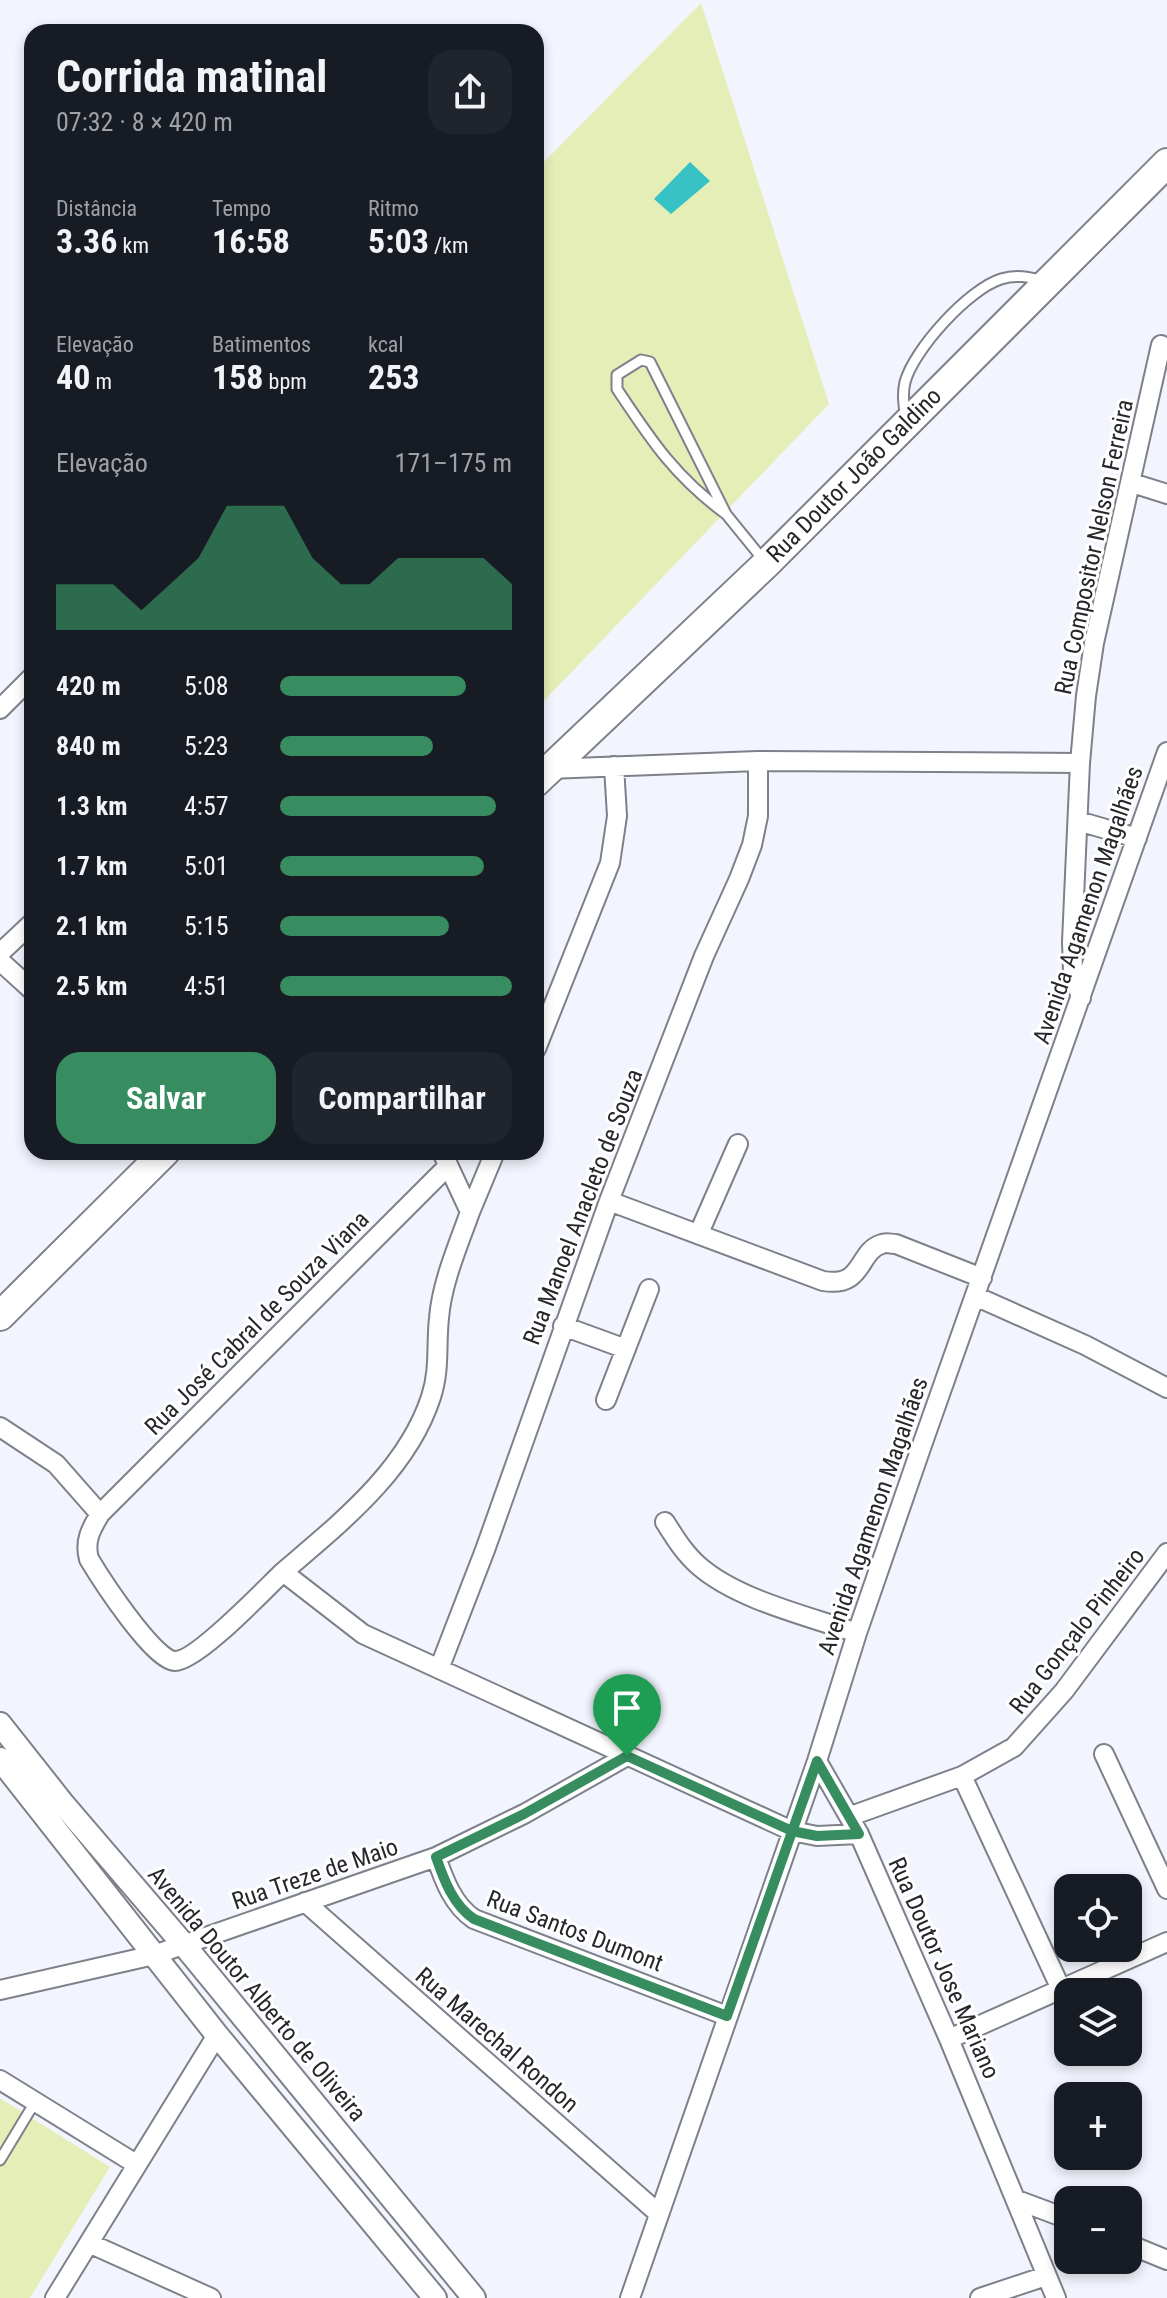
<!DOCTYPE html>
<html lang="pt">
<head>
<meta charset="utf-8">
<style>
	:root { --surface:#171b24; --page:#20242c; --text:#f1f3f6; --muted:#9ea1a6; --accent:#378d60 }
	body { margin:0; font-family:"Roboto Condensed",sans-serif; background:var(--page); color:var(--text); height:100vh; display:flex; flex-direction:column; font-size:30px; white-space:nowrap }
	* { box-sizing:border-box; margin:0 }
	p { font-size:26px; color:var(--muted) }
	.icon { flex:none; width:44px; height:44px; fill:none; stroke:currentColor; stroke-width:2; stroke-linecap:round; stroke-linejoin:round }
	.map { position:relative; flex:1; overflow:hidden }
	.panel { position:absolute; left:24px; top:24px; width:520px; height:1136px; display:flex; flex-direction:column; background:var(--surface); border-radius:24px; box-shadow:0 4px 12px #0003 }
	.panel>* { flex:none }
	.tools { position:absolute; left:1054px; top:1874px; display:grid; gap:16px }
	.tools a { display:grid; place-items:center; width:88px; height:88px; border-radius:16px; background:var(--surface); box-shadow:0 4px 12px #0003; font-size:40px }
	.pin { position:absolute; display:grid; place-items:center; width:68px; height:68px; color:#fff; margin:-82px -34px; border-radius:50% 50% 50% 0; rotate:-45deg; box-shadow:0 0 8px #0007 }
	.pin .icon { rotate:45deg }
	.round { display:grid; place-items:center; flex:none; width:84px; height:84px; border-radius:24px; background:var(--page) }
	.overview { display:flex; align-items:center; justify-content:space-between; height:136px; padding:0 32px }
	h1 { font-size:44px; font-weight:700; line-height:60px }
	.metrics { display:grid; grid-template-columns:repeat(3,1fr); gap:12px; height:136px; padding:8px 32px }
	.metrics div { display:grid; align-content:center }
	.metrics b { font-size:34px; font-weight:700 }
	.metrics small { font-size:22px; font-weight:400 }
	.metrics p { font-size:22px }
	.chart { height:224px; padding:16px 32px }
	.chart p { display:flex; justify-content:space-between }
	.chart svg { width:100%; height:144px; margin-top:8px; fill:var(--accent); opacity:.7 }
	.primary-button { display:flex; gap:16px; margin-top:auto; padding:16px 32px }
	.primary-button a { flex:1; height:92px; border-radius:24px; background:var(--accent); color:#fff; font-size:32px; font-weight:700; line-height:92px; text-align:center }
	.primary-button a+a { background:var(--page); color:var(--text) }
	ul { padding:0 32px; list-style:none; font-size:26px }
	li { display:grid; grid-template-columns:128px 96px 1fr; align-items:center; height:60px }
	li i { height:20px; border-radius:10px; background:var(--accent) }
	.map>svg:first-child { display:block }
	.green { fill:#e5eeb6 }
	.water { fill:#37c2c6 }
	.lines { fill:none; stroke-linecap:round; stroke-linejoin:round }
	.service-casing { stroke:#7e808a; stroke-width:13 }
	.minor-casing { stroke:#7e808a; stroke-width:22 }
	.tertiary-casing { stroke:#7e808a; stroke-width:26 }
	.primary-casing { stroke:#7e808a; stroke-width:32 }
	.service { stroke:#fff; stroke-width:9 }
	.minor { stroke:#fff; stroke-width:18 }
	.tertiary { stroke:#fff; stroke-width:22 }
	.primary { stroke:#fff; stroke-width:28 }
	.route-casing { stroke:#fff; stroke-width:16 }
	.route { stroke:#378d60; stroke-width:10 }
	.labels { text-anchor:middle; stroke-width:6; stroke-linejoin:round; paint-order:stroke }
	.street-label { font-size:24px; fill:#26272b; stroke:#fff }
</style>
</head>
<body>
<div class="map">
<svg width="1167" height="2298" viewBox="0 0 1167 2298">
	<rect width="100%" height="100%" fill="#f3f5fe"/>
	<path class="green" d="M701,3L829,404L536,709V170Z
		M0,2098L110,2167L30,2298H0Z"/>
	<path class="water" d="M690,162L710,181L671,214L654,199Z"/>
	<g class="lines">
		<defs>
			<path id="service" d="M906,419C904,406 902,395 905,382C914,349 969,289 1001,279C1016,274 1029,277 1044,281
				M726,514C675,477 651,440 617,389V375L641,360L650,362L726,514L765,562
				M0,2160L35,2102"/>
			<path id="minor" d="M1132,483L1167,494
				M0,709L32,677
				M548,769L758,761L1080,763
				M1078,821L1137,838
				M0,953L32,923
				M0,961L32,990
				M1081,998L1073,971L1072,942L1080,763L1086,696L1094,643L1161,345
				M536,1049L610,863L617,816L614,766
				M609,1201L823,1281C865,1288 857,1251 882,1244C886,1242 891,1244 896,1244L982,1278
				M470,1212L495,1152
				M699,1233L738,1144
				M975,1296L1085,1345L1167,1388
				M563,1326L626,1349
				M606,1400L649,1289
				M0,1427L56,1464L100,1514C91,1529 84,1541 89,1559C101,1579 154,1661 175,1661C197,1661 264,1590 283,1572L363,1634L792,1831L817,1836L859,1834
				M100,1514L448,1166
				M665,1522C675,1538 685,1554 699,1566C738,1600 808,1616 857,1633
				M283,1572C340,1523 407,1471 431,1397C440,1370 436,1345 439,1318C442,1282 458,1246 470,1212L442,1152
				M439,1669L485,1550L609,1201L704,956L739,879L752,845L758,816V761
				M1104,1754L1167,1889
				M817,1761L859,1834L949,2039L1056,2298
				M962,1776L1061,1989
				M851,1816L962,1776L1014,1747L1064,1691L1167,1553
				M436,1857C444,1880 453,1905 474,1919L727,2016
				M305,1902L658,2213
				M0,1990L154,1955L436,1857L524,1814L627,1756
				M949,2039L1167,1942
				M0,2080L136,2164
				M1017,2200L1068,2219
				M91,2244L211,2298
				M1128,2244L1167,2260
				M55,2298L217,2035
				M630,2298L817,1761L857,1633L922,1445L1167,752
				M980,2298L1046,2276"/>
			<path id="tertiary" d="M0,1724L64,1805L184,1945L474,2298
				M0,1759L217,2035L435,2298"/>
			<path id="primary" d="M536,782L766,564L1167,163
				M0,1316L165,1152"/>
		</defs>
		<use href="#service" class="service-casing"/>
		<use href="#minor" class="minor-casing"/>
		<use href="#tertiary" class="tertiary-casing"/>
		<use href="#primary" class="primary-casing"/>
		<use href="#service" class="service"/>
		<use href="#minor" class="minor"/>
		<use href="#tertiary" class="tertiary"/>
		<use href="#primary" class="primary"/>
	</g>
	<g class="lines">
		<defs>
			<path id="route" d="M627,1756L792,1831L817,1836L859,1834L817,1761L727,2016L474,1919C453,1905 444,1880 436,1857L524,1814L627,1756"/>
		</defs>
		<use href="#route" class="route-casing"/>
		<use href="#route" class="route"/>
	</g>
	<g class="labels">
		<g class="street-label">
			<text transform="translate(854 475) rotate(-45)" y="8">Rua Doutor João Galdino</text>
			<text transform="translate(1094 547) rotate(-78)" y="8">Rua Compositor Nelson Ferreira</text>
			<text transform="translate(1088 905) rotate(-71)" y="8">Avenida Agamenon Magalhães</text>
			<text transform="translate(583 1207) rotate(-69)" y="8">Rua Manoel Anacleto de Souza</text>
			<text transform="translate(257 1323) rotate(-45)" y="8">Rua José Cabral de Souza Viana</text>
			<text transform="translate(873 1516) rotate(-71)" y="8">Avenida Agamenon Magalhães</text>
			<text transform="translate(1077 1631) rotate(-52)" y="8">Rua Gonçalo Pinheiro</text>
			<text transform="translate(315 1874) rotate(-19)" y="8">Rua Treze de Maio</text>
			<text transform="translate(575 1931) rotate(21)" y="8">Rua Santos Dumont</text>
			<text transform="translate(944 1968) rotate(66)" y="8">Rua Doutor Jose Mariano</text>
			<text transform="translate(257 1994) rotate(50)" y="8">Avenida Doutor Alberto de Oliveira</text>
			<text transform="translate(497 2040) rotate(41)" y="8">Rua Marechal Rondon</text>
		</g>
	</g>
</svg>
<div class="tools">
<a><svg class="icon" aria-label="locate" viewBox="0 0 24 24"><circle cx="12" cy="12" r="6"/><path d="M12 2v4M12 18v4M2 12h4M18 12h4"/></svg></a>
<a><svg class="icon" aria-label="layers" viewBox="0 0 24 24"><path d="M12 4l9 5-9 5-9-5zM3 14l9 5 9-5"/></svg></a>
<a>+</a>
<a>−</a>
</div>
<div class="pin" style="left:627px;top:1756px;background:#1e9e55"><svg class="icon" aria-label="arrive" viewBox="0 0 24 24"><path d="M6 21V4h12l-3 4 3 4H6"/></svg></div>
<section class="panel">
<div class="overview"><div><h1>Corrida matinal</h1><p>07:32 · 8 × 420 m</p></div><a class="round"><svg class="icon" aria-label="share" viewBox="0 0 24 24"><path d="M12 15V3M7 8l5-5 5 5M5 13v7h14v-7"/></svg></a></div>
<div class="metrics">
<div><p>Distância</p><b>3.36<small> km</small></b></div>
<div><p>Tempo</p><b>16:58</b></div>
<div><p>Ritmo</p><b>5:03<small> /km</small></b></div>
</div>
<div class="metrics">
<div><p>Elevação</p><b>40<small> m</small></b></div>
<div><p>Batimentos</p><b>158<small> bpm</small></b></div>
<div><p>kcal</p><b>253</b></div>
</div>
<div class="chart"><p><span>Elevação</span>171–175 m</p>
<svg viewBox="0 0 160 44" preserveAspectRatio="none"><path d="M0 44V30L10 30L20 30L30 38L40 30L50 22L60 6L70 6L80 6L90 22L100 30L110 30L120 22L130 22L140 22L150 22L160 30V44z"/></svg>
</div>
<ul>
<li><b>420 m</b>5:08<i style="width:80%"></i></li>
<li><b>840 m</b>5:23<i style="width:66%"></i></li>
<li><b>1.3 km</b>4:57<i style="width:93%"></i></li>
<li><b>1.7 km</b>5:01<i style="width:88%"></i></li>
<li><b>2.1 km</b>5:15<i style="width:73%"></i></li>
<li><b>2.5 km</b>4:51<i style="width:100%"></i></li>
</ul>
<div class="primary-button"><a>Salvar</a><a>Compartilhar</a></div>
</section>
</div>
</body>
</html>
